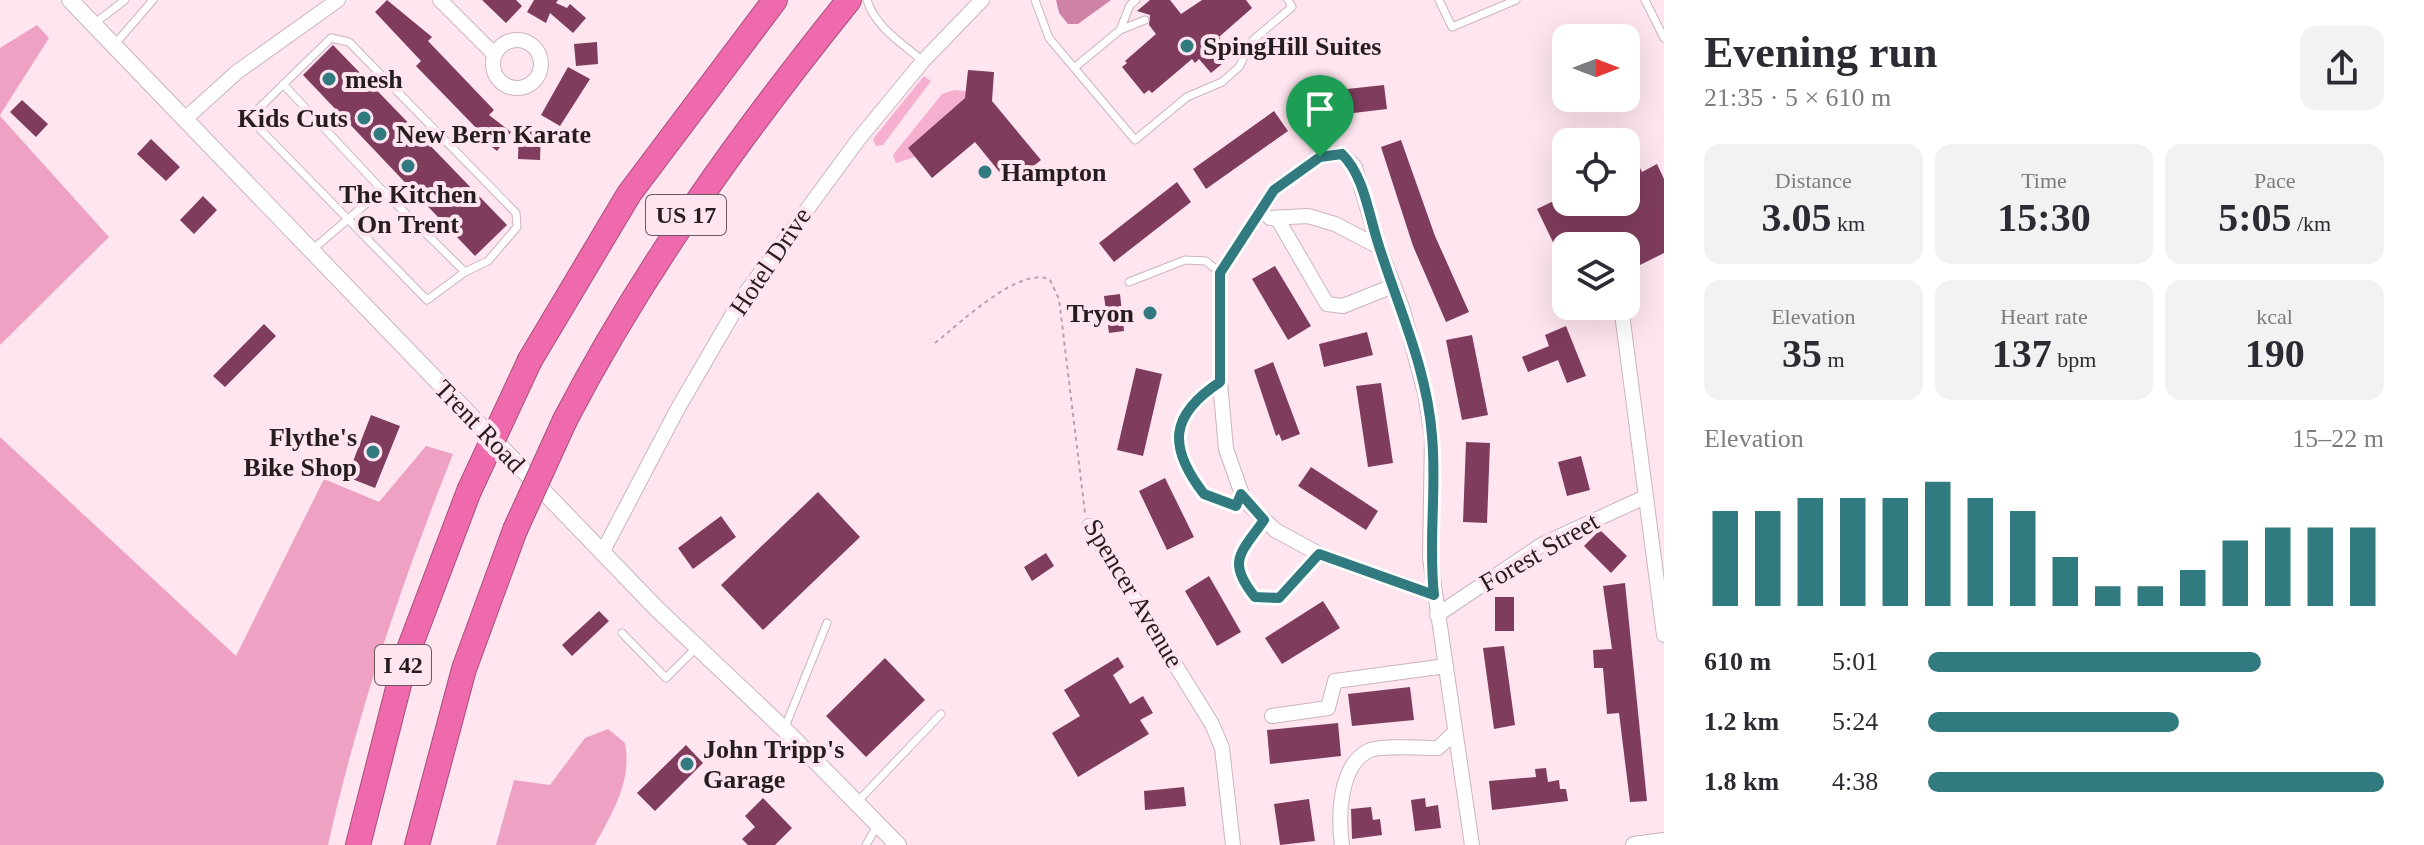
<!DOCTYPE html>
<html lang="en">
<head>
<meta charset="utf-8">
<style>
	:root { --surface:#fff; --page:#f2f2f3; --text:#2b2b33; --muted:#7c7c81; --accent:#317a7f }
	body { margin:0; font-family:"Times New Roman",serif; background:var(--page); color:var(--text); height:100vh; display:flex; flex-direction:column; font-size:30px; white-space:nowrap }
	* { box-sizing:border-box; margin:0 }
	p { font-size:26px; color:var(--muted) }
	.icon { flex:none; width:44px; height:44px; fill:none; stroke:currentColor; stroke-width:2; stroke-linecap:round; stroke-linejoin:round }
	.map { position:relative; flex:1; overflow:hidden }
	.sheet { display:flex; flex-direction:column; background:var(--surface); width:760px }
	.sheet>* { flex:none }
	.needle { width:52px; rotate:90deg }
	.tools { position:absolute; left:1552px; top:24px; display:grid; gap:16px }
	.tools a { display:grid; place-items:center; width:88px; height:88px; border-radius:16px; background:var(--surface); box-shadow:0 8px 32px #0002; font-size:40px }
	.pin { position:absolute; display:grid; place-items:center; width:68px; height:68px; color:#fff; margin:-82px -34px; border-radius:50% 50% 50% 0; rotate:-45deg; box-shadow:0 0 8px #0007 }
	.pin .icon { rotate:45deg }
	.round { display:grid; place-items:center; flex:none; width:84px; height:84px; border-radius:16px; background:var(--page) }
	.overview { display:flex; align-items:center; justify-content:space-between; height:136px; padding:0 40px }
	h1 { font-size:44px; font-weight:800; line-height:60px }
	.metrics { display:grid; grid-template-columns:repeat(3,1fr); gap:12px; height:136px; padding:8px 40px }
	.metrics div { display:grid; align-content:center; border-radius:16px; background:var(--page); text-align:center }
	.metrics b { font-size:40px; font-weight:800 }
	.metrics small { font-size:22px; font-weight:400 }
	.metrics p { font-size:22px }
	.chart { height:224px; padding:16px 40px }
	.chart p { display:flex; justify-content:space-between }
	.chart svg { width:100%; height:144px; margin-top:8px; stroke:var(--accent); stroke-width:6 }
	ul { padding:0 40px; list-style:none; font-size:26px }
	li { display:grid; grid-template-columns:128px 96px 1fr; align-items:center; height:60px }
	li i { height:20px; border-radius:10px; background:var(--accent) }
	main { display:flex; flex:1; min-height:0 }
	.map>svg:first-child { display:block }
	.green { fill:#f7afcf }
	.forest { fill:#efa1c4 }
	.water { fill:#ce83a6 }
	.building { fill:#7f3c5d }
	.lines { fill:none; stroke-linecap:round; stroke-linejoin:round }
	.service-casing { stroke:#ccb4be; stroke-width:9 }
	.minor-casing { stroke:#ccb4be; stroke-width:16 }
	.tertiary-casing { stroke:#ccb4be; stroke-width:18 }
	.motorway-casing { stroke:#a84f7c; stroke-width:26 }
	.path { stroke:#b6a2aa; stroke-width:2; stroke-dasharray:4 4; stroke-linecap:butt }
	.service { stroke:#fff; stroke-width:7 }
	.minor { stroke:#fff; stroke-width:14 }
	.tertiary { stroke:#fff; stroke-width:16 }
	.motorway { stroke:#ee6aad; stroke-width:24 }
	.motorway-bridge-casing { stroke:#a84f7c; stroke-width:26; stroke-linecap:butt }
	.motorway-bridge { stroke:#ee6aad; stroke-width:24 }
	.route-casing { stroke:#fff; stroke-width:16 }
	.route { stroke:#317a7f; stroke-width:10 }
	.poi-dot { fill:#317a7f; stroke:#fee5ef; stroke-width:3 }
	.labels { text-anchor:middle; stroke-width:8; stroke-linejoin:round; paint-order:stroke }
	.shield { fill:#fee5ef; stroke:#67595f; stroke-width:2 }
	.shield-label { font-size:24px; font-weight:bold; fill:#261d21 }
	.poi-label { font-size:26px; font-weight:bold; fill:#261d21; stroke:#fee5ef; text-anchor:start }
	.street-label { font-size:26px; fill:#261d21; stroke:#fee5ef }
</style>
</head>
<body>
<main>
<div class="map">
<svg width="1664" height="845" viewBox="0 0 1664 845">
	<rect width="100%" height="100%" fill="#fee5ef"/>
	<path class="green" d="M924,76L931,81L883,145L876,146L873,139Z
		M954,90L966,91L965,98L908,148L915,157L896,163L893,155L942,94Z"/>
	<path class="forest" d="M37,25L49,38L0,115V48Z
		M0,116L109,237L0,345Z
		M0,437L236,656L324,479L379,502L426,446L453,454C402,582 358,711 328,845H0Z
		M608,729L625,743C632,782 613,811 595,845H496L514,780L550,785L585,738Z"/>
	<path class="water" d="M1056,0H1111L1078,24H1068L1059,13Z"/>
	<path class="building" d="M387,0L432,37L428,41L494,110L489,115L511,132L497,151L480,138L482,134L416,66L421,61L375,12Z
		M482,0H516L522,6L506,23Z
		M534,0H558L556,3L567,8L570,4L586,18L573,33L550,13L546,23L527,12Z
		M1150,0H1170L1181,14L1202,0H1246L1252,8L1219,37L1234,54L1211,73L1199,59L1195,63L1192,59L1152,93L1149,90L1144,94L1122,67L1127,63L1125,61L1156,34L1149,25L1150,15L1137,11Z
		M597,42L598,64L576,66L574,44Z
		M333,45L507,225L475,256L303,75Z
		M568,67L590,79L560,126L541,115Z
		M968,70L994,72L992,101L1041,160L1010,185L975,142L932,178L908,148L965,98Z
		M1384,85L1387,109L1295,120L1292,95Z
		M22,100L48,124L36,137L10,112Z
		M1274,111L1288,131L1206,189L1193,169Z
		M519,128L541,129L540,160L518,159Z
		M151,139L180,167L166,181L137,154Z
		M1626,139L1642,172L1657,164L1664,179V253L1626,272V246H1566V269L1537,209L1566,195V202H1626Z
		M1401,140L1435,236L1469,312L1446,322L1413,246L1381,147Z
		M1177,182L1191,202L1114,262L1099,243Z
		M203,196L217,210L194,234L180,220Z
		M1275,266L1311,326L1288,340L1252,279Z
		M1120,294L1124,331L1109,333L1104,296Z
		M264,324L276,336L225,387L213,376Z
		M1566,326L1586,376L1567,383L1558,360L1528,372L1522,357L1549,346L1545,335Z
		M1367,332L1373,355L1324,367L1319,344Z
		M1472,335L1488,415L1462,420L1446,340Z
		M1273,362L1300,434L1282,441L1279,434L1276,436L1254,370Z
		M1136,368L1162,374L1143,456L1117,450Z
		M1381,383L1393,463L1368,467L1356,386Z
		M371,415L400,426L375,488L347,477Z
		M1466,442L1490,443L1487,523L1463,522Z
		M1581,456L1590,490L1567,496L1558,462Z
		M1311,467L1378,511L1366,530L1298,486Z
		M1165,478L1194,537L1167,550L1139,491Z
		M818,492L860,537L763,630L721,585Z
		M721,516L736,537L693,569L678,548Z
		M1600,530L1627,556L1611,573L1584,546Z
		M1046,553L1054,566L1032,581L1024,567Z
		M1209,576L1241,632L1217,646L1185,591Z
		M1625,583L1647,801L1630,802L1619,713L1607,714L1603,668H1594L1593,650L1612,649L1603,586Z
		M1495,597H1514V631H1495Z
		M1323,601L1340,628L1282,664L1265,638Z
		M599,611L609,621L572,656L562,645Z
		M1504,646L1515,725L1494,729L1483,648Z
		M1118,657L1124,667L1113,675L1130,704L1143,696L1153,713L1140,720L1149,734L1078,777L1052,733L1080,716L1064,690Z
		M885,658L925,700L866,757L826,716Z
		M1410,687L1414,720L1352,726L1348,694Z
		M1338,723L1341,756L1270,764L1267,730Z
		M686,745L703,763L655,811L637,793Z
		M1546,768L1548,782L1559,780L1560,789H1566L1568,801L1492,810L1489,781L1536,777L1535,769Z
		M1184,787L1186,806L1145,810L1144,791Z
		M763,798L792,828L775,845H748L742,839L755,827L745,816Z
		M1425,798L1426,807L1438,805L1441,828L1415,831L1411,800Z
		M1309,799L1315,841L1280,845L1274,804Z
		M1371,807L1373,820L1380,819L1382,835L1352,839L1351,809Z"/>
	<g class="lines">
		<defs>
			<path id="service" d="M867,0C875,27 903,44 923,61
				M1035,0L1049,38L1135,140L1187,97L1222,82L1239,67L1253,40L1292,7L1288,0
				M1136,0L1130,5L1120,30L1145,20
				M1439,0L1452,27L1516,0
				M1645,0L1664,38
				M95,23L125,0
				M115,44L153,0
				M1074,68L1120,30
				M283,84L382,190L312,250
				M382,190L465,272L488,261L517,227L516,213L349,42L331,38L249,118L427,300L465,272
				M1129,282L1185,260L1206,261L1220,273
				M1220,382L1185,411C1174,437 1181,477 1205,495C1213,502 1226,504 1236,506L1241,496
				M1264,520C1240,553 1226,561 1255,597L1279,598L1319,554
				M622,633L666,678L697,647
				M785,727L827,623
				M858,801L941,714
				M866,845L877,826"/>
			<path id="minor" d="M440,0L495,55
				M493 64a24 24 0 1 1 48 0a24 24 0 1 1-48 0Z
				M185,119L237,72L338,0
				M1270,218L1308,216L1335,224L1379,247
				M1277,218L1327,304L1343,306L1393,286
				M1621,306L1664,635
				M1089,526L1212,724L1222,748L1233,845
				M602,553L677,410L742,298L858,140L923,61L982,0
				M1434,595L1319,554L1275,530L1244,500L1226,449L1220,382V273L1274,190L1320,157L1342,154L1355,167L1379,247L1403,310L1425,393L1432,436L1430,558L1472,845
				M1437,615L1543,544L1645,497
				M1272,716L1328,708L1335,681L1446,666
				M1342,845C1338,817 1339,766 1368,751C1380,745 1422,748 1438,748L1455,732"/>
			<path id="tertiary" d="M70,0L657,609L784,729L898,845
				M1634,845L1664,841"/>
			<path id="motorway" d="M530,360L629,194L775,0
				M565,420C644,268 742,133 849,0
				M358,845L406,657L469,491
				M417,845L464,669L515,530"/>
		</defs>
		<use href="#service" class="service-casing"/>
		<use href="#minor" class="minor-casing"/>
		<use href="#tertiary" class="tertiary-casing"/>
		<use href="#motorway" class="motorway-casing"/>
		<path class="path" d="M935,343C958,325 1021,264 1050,280L1059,299L1085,513"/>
		<use href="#service" class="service"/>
		<use href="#minor" class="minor"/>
		<use href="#tertiary" class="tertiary"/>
		<use href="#motorway" class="motorway"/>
		<defs>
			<path id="motorway-bridge" d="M469,491L530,360
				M515,530L565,420"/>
		</defs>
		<use href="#motorway-bridge" class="motorway-bridge-casing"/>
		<use href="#motorway-bridge" class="motorway-bridge"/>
	</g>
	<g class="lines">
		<defs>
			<path id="route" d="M1342,154C1364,176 1368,212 1378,243C1398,307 1427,368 1432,436C1437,489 1428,542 1434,595L1319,554L1279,598L1255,597C1226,561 1241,553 1264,520L1241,494L1236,506L1204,494C1167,446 1170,415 1220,382V273L1274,190L1320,157Z"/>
		</defs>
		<use href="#route" class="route-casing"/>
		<use href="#route" class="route"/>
	</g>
	<g class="poi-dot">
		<circle cx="1187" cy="46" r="8"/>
		<circle cx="329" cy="79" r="8"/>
		<circle cx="364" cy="118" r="8"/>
		<circle cx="380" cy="134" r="8"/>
		<circle cx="408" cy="166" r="8"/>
		<circle cx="985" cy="172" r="8"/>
		<circle cx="1150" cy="313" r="8"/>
		<circle cx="373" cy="452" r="8"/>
		<circle cx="687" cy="764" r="8"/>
	</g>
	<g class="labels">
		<g class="shield">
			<rect x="646" y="195" width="80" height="40" rx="6"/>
			<rect x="375" y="645" width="56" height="40" rx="6"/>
		</g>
		<g class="shield-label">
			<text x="686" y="223">US 17</text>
			<text x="403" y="673">I 42</text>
		</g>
		<g class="poi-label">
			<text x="1203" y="55">SpingHill Suites</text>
			<text x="345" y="88">mesh</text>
			<text x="348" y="127" text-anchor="end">Kids Cuts</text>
			<text x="396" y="143">New Bern Karate</text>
			<text x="1001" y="181">Hampton</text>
			<text x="408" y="203" text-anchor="middle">The Kitchen<tspan x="408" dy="30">On Trent</tspan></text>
			<text x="1134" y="322" text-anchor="end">Tryon</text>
			<text x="357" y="446" text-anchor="end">Flythe's<tspan x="357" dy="30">Bike Shop</tspan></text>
			<text x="703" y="758">John Tripp's<tspan x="703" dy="30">Garage</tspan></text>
		</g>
		<g class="street-label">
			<text transform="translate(770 261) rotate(-56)" y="9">Hotel Drive</text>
			<text transform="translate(480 426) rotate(46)" y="9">Trent Road</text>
			<text transform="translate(1539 552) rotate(-30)" y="9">Forest Street</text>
			<text transform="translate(1134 593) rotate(59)" y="9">Spencer Avenue</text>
		</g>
	</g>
</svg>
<div class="tools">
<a><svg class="needle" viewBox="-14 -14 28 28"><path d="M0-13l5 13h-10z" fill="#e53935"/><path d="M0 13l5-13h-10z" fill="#7c7c81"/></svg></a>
<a><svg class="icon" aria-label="locate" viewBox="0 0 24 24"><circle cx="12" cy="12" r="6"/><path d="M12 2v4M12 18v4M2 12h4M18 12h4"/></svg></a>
<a><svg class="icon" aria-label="layers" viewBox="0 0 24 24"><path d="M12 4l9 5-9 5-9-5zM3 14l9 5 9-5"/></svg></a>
</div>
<div class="pin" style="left:1320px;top:157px;background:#1e9e55"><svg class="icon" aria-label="arrive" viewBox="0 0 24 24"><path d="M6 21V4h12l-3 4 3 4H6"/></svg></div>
</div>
<section class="sheet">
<div class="overview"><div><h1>Evening run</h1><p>21:35 · 5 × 610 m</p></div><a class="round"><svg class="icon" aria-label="share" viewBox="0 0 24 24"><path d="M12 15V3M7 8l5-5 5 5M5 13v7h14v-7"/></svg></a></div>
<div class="metrics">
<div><p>Distance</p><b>3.05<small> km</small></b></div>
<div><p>Time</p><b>15:30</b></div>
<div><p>Pace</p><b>5:05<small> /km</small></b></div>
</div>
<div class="metrics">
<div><p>Elevation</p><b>35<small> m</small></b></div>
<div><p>Heart rate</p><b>137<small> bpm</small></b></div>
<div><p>kcal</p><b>190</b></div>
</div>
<div class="chart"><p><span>Elevation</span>15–22 m</p>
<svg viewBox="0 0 160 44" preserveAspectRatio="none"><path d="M5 44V15M15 44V15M25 44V11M35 44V11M45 44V11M55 44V6M65 44V11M75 44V15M85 44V29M95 44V38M105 44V38M115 44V33M125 44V24M135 44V20M145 44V20M155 44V20"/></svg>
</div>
<ul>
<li><b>610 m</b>5:01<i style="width:73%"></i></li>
<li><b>1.2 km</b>5:24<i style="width:55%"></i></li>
<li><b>1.8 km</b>4:38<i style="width:100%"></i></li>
</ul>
</section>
</main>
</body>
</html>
